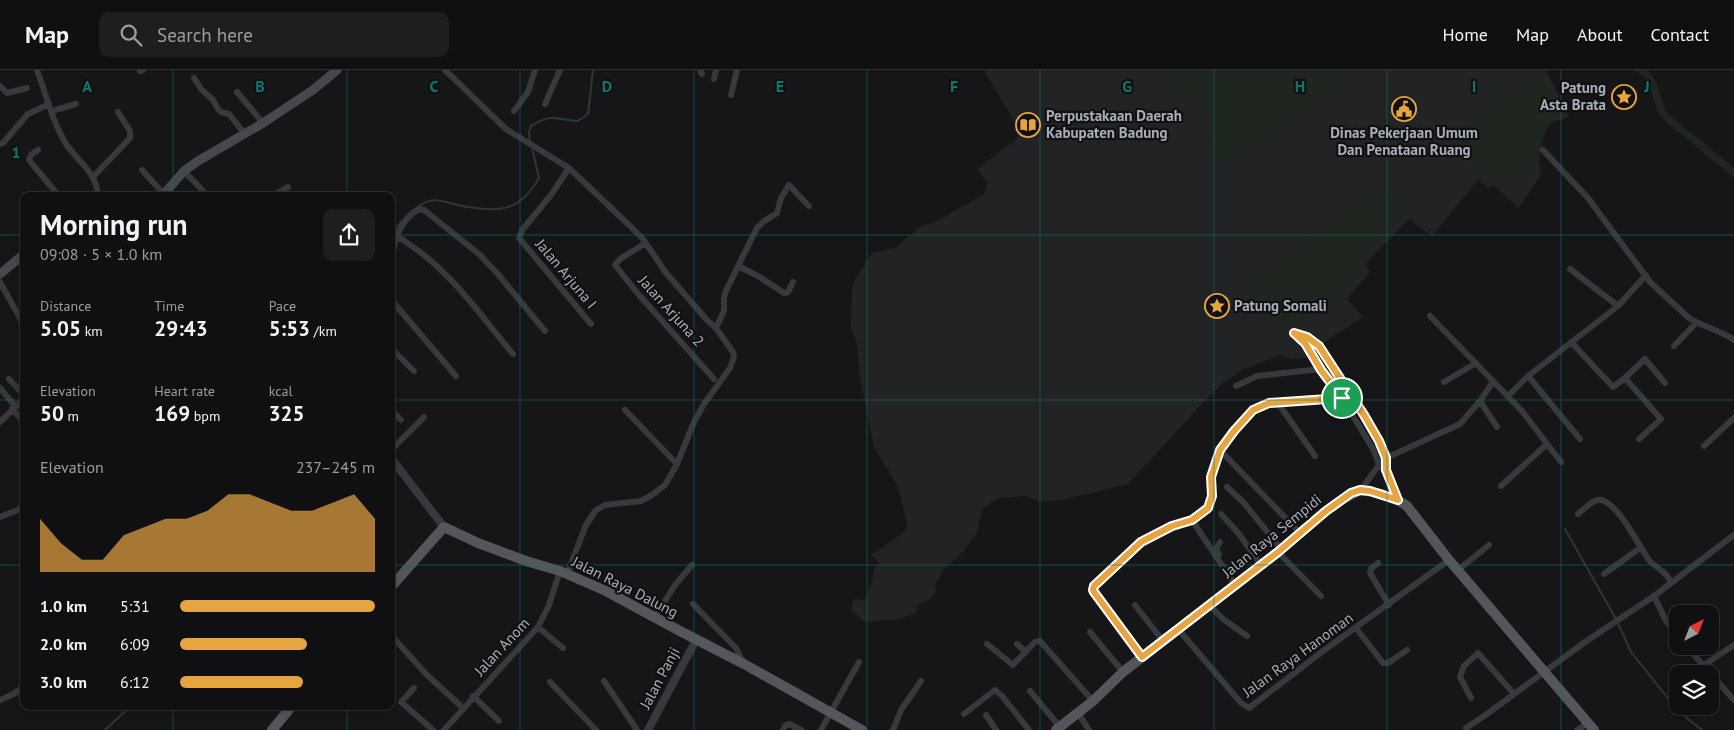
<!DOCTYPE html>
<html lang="en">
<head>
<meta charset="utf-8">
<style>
	:root { --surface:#101012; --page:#1e1e20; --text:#f1f3f6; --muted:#9c9d9f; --line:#303032; --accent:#e6a541 }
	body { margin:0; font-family:"PT Sans",sans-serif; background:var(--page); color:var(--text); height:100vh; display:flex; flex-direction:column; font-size:19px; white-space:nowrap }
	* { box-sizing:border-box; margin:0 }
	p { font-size:16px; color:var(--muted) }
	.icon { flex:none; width:28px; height:28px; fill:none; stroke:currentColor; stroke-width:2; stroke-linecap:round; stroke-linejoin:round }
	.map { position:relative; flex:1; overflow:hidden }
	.panel { position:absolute; left:20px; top:122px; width:375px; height:518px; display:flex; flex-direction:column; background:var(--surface); border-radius:10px; box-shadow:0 2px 8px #0003,0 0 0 1px var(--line) }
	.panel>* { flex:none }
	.needle { width:32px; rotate:42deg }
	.buttons { position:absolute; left:1669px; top:535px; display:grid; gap:10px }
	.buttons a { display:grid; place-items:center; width:50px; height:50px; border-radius:10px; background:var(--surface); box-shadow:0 2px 8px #0003,0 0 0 1px var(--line); font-size:25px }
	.pin { position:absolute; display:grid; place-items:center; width:42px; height:42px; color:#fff; margin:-21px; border:2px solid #fff; border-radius:50%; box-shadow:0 1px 5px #0007 }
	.round { display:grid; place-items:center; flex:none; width:52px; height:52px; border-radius:10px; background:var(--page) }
	.overview { display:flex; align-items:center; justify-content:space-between; height:85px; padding:0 20px }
	h1 { font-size:28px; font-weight:800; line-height:38px }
	.stats { display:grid; grid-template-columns:repeat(3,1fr); gap:8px; height:85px; padding:5px 20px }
	.stats div { display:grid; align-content:center }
	.stats b { font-size:21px; font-weight:800 }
	.stats small { font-size:14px; font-weight:400 }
	.stats p { font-size:14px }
	.chart { height:140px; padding:10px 20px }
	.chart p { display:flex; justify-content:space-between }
	.chart svg { width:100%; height:90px; margin-top:5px; fill:var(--accent); opacity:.7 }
	ul { padding:0 20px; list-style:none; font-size:16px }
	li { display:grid; grid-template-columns:80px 60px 1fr; align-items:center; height:38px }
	li i { height:12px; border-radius:6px; background:var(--accent) }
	header { display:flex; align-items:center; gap:30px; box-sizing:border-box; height:70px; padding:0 25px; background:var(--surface); border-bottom:1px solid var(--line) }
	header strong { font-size:24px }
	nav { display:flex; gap:28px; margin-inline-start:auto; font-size:18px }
	.search { width:350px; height:45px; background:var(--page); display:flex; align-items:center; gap:12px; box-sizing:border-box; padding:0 18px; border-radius:10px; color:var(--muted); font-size:19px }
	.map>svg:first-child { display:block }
	.built { fill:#222325 }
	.green { fill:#1f261f }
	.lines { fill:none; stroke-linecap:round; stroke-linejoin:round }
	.stream { stroke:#2d363b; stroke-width:2 }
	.minor { stroke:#38393d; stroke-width:6 }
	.tertiary { stroke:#38393d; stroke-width:8 }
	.secondary { stroke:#46484d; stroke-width:9 }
	.primary { stroke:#54565c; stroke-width:10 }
	.route-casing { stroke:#fff; stroke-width:10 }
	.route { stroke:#e6a541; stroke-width:6 }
	.grid { fill:none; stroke:#0f766e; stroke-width:1; stroke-opacity:0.55 }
	.labels { text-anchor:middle; stroke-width:4.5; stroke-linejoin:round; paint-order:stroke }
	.poi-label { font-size:15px; font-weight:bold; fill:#a9aeb7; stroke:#111113; text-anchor:start }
	.street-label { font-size:15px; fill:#a9aeb7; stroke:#111113 }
	.grid-label { font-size:16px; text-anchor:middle; font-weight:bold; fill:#0f766e; stroke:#111113; stroke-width:4.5; stroke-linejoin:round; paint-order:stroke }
</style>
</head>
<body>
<header>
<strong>Map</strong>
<div class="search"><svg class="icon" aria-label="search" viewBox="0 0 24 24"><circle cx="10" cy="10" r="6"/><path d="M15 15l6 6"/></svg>Search here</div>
<nav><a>Home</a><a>Map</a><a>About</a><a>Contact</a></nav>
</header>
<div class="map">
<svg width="1734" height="660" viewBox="0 0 1734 660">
	<rect width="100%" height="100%" fill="#161618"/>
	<path class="built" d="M984,0H1546L1569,47L1551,53L1546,60L1542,72L1539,93L1541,104L1519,138L1493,115L1489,119L1478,110L1432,166L1409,149L1366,193L1370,202L1347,229L1363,247L1307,284L1309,288L1292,289L1280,285L1242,300L1222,314L1202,334L1128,414L1066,429L1041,432L1024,426L999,428L982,439L977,463L963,482L944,499L935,515L937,522L927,531L918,535L916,543L898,549L864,552L851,540L853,529L864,530L868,525L869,516L873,509L874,497L880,494L876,489L870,486L905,462L907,453L898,417L874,377L860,308L857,273L851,259L852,218L856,208L872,183L895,178L919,157L937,151L984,124L987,113L977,99L1017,69L1018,58Z"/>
	<path class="green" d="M1159,0H1349L1352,4L1228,96L1206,67L1216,60L1187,20L1178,26Z
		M1632,0H1648L1657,14L1666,42L1734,98V108C1717,94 1700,80 1684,66C1676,60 1666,53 1661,46C1647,28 1658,9 1632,0Z
		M1548,11L1566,45L1549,52L1542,59L1536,94L1500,110L1478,101L1456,66C1482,46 1514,14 1548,11Z
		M1382,115L1405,144L1359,192V201L1343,223L1313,246L1287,257L1258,249L1247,236L1245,222L1248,218Z"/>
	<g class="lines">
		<path class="stream" d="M530,72L529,62L531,56C554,42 555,50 578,51L588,44L593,0
			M418,137C433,124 446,133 462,136C499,142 519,143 539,108L532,78
			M391,167L401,151
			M1565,459L1616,549
			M1618,553L1631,582L1679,642L1702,660
			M15,620L24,615
			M105,660L131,636"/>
		<path class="minor" d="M37,0C46,24 52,51 66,74C77,91 99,104 97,126
			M445,0L506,59L569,98L629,155L643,169L666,203L707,250L716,258L733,282L734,287L730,298L704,334L694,352L677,394L665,415L652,425L641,431L605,435L596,440L586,455L567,504
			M700,0L702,4
			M140,1L143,0
			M194,8L201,19L213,30L218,39L221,42L229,44L244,63
			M714,9L716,0
			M0,16L7,23L27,18
			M237,22L263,53
			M731,25L737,0
			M545,34L560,0
			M52,41L76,34
			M514,41L528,22L535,0
			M0,74L3,73L28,44L49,34
			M38,80L31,85L29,90L59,126
			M1543,80L1588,128L1650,212L1689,248C1703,257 1720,260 1734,270
			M569,98L551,125L523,159L519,168L591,254
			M142,100L164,124
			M184,101L208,126
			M93,107L130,68V61L118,42
			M272,126L288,117
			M396,166C446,194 477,241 513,284
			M646,173L620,189L615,195L639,225L714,309
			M391,193C394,172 399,150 419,139L424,140L479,184L497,203L545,261
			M738,196L757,158L763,152L777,143L781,128L789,115L809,136
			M1570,199L1618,236
			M0,212L24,255
			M391,224L394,233L456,306
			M1430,246L1522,341L1561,392
			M716,258L724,241V227L726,221L738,196L758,206L784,223L788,222L793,212
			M1294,263L1305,273L1342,328L1373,379L1379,394L1390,408L1398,430
			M1297,264L1307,267L1319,276L1364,345L1379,371L1386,392
			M1571,272L1613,317L1625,308L1661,349L1639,369
			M1674,276L1696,253
			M391,278L414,301
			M1528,306L1580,369
			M1625,308L1645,289L1665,313
			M9,309L24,325
			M1444,312L1476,293
			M1236,316L1257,306L1321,299
			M0,318L15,336
			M1508,326L1528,306L1618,236L1646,205
			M1480,331L1497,357
			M1278,333L1315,386
			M12,339L24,352
			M391,340L401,350
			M625,340L677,394
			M0,352L24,329
			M1704,376L1734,348
			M391,380L424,347
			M1220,380L1299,462
			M1501,416L1547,374
			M1227,417L1244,433L1281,479
			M1360,420C1370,410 1375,397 1386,388L1460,354L1480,331L1493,312
			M1221,444L1239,464L1261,495
			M1578,444C1584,440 1593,428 1601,430C1619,434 1638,475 1649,490C1657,500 1664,498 1671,512
			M0,447L18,440L24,435
			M1192,450L1235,515
			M1278,482L1321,526
			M1219,484L1216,479L1220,472
			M1378,493L1371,499L1370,503L1389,535
			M1458,500L1489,475
			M1604,504L1640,478
			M1654,526L1666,551L1678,566
			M693,534L736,578L743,593
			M1135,535L1163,571
			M1209,535L1223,549L1247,566
			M655,547L675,515L692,495
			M538,557L563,578
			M1356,558L1383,593H1388L1407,580
			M1178,559L1241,633L1249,638L1323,581L1449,490
			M1090,562L1123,602
			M391,565L426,604L463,638
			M987,574L1013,595L1035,572L1040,571L1093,631
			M1017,574L1026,582
			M1686,576L1734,630
			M1142,587L1094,522L1093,516L1141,472L1171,455L1192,450L1208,438L1212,426L1211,407L1220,380L1233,361L1253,340L1269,333L1342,328
			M1704,595L1734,575
			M604,611L637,660
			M550,612L596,660
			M414,618L401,632L433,660
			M1030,621L1060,657
			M473,626L499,651
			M1471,628L1460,607L1464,596L1478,583L1514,624
			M0,630L24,619
			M1078,643L1089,660
			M964,644L995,620L1002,626L1029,660
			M986,645L996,660
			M1466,658L1487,644L1585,572L1654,526L1734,465
			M444,660L538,557L549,535L560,501
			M783,660L785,656L789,654L801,660
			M821,660L859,592
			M893,660L901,640L921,611
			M1577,660L1588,653"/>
		<path class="tertiary" d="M391,388L444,457
			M648,660L696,570"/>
		<path class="secondary" d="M162,126L184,101L198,91L263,53L313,20L337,0
			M0,204L24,184"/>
		<path class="primary" d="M391,517L444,457L478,473L526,491L560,501L606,521L678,560L744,594L862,660
			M272,660L292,636
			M1056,660L1093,631L1123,602L1278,482L1326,441L1343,429L1360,420C1377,422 1393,426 1407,436L1449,490L1594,660"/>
	</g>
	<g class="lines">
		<defs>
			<path id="route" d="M1294,263L1307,267L1319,276L1364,345L1379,371L1386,388V400L1398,430L1370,421L1360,420L1351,423L1326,441L1278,482L1142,587L1094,522L1093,520L1094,516L1141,472L1172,456L1192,450L1208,438L1212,426L1211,407L1220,380L1234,361L1253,340L1269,333L1342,328L1321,300L1305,273Z"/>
		</defs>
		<use href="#route" class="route-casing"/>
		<use href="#route" class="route"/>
	</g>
	<path class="grid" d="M173,0V126M347,0V126M520,0V660M694,0V660M867,0V660M1040,0V660M1214,0V660M1387,0V660M1561,0V660M0,165H24M391,165H1734M0,330H24M391,330H1734M0,495H24M391,495H1734M173,636V660M347,636V660"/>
	<defs>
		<symbol id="sight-ring" viewBox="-11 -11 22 22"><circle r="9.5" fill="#111113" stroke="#e6a541" stroke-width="1.5"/><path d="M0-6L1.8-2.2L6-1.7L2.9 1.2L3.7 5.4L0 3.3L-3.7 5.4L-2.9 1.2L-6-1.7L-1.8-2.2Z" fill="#e6a541"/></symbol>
		<symbol id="civic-ring" viewBox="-11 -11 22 22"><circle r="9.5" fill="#111113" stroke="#e6a541" stroke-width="1.5"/><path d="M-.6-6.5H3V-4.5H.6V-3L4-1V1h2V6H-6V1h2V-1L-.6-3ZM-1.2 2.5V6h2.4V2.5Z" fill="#e6a541"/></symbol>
		<symbol id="library-ring" viewBox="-11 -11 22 22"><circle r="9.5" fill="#111113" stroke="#e6a541" stroke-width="1.5"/><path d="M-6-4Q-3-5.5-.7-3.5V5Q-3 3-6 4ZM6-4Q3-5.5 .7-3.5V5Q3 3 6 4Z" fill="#e6a541"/></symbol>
	</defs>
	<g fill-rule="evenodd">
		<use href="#sight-ring" x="1610" y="13" width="28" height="28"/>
		<use href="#civic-ring" x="1390" y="25" width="28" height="28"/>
		<use href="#library-ring" x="1014" y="41" width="28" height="28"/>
		<use href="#sight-ring" x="1203" y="222" width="28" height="28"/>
	</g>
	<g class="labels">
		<g class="poi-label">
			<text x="1606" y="23" text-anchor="end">Patung<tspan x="1606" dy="17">Asta Brata</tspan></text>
			<text x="1046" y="51">Perpustakaan Daerah<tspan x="1046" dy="17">Kabupaten Badung</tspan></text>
			<text x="1404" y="68" text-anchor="middle">Dinas Pekerjaan Umum<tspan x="1404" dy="17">Dan Penataan Ruang</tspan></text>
			<text x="1234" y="241">Patung Somali</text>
		</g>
		<g class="street-label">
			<text transform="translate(566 204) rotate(50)" y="5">Jalan Arjuna I</text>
			<text transform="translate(671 241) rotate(48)" y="5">Jalan Arjuna 2</text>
			<text transform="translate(1272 466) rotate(-39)" y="5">Jalan Raya Sempidi</text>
			<text transform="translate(625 517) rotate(27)" y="5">Jalan Raya Dalung</text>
			<text transform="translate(502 577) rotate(-47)" y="5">Jalan Anom</text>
			<text transform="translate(1298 585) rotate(-36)" y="5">Jalan Raya Hanoman</text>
			<text transform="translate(660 608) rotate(-62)" y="5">Jalan Panji</text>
		</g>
	</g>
	<g class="grid-label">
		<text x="87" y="22">A</text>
		<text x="260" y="22">B</text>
		<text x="434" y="22">C</text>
		<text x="607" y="22">D</text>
		<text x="780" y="22">E</text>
		<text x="954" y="22">F</text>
		<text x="1127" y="22">G</text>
		<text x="1300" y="22">H</text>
		<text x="1474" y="22">I</text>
		<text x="1647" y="22">J</text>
		<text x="16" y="88">1</text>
	</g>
</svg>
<div class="buttons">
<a><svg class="needle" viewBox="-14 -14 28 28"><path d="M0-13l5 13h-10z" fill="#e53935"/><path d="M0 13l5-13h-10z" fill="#9c9d9f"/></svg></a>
<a><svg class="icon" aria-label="layers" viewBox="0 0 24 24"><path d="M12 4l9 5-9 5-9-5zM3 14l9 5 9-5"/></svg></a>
</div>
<div class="pin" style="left:1342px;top:328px;background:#1e9e55"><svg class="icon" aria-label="arrive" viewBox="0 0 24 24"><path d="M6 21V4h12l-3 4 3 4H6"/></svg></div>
<section class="panel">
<div class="overview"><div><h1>Morning run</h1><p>09:08 · 5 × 1.0 km</p></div><a class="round"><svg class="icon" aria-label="share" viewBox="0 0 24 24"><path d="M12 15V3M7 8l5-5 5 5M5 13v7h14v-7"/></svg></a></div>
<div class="stats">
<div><p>Distance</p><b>5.05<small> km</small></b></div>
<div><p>Time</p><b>29:43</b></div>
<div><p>Pace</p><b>5:53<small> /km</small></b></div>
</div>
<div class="stats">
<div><p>Elevation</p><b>50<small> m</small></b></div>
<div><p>Heart rate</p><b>169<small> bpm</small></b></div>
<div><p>kcal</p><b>325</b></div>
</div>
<div class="chart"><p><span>Elevation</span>237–245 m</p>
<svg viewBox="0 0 160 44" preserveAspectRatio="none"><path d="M0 44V18L10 30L20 38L30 38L40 26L50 22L60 18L70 18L80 14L90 6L100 6L110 10L120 14L130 14L140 10L150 6L160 18V44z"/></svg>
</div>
<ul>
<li><b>1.0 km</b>5:31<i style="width:100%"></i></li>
<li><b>2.0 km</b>6:09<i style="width:65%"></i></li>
<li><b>3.0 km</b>6:12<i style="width:63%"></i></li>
</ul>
</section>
</div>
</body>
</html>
